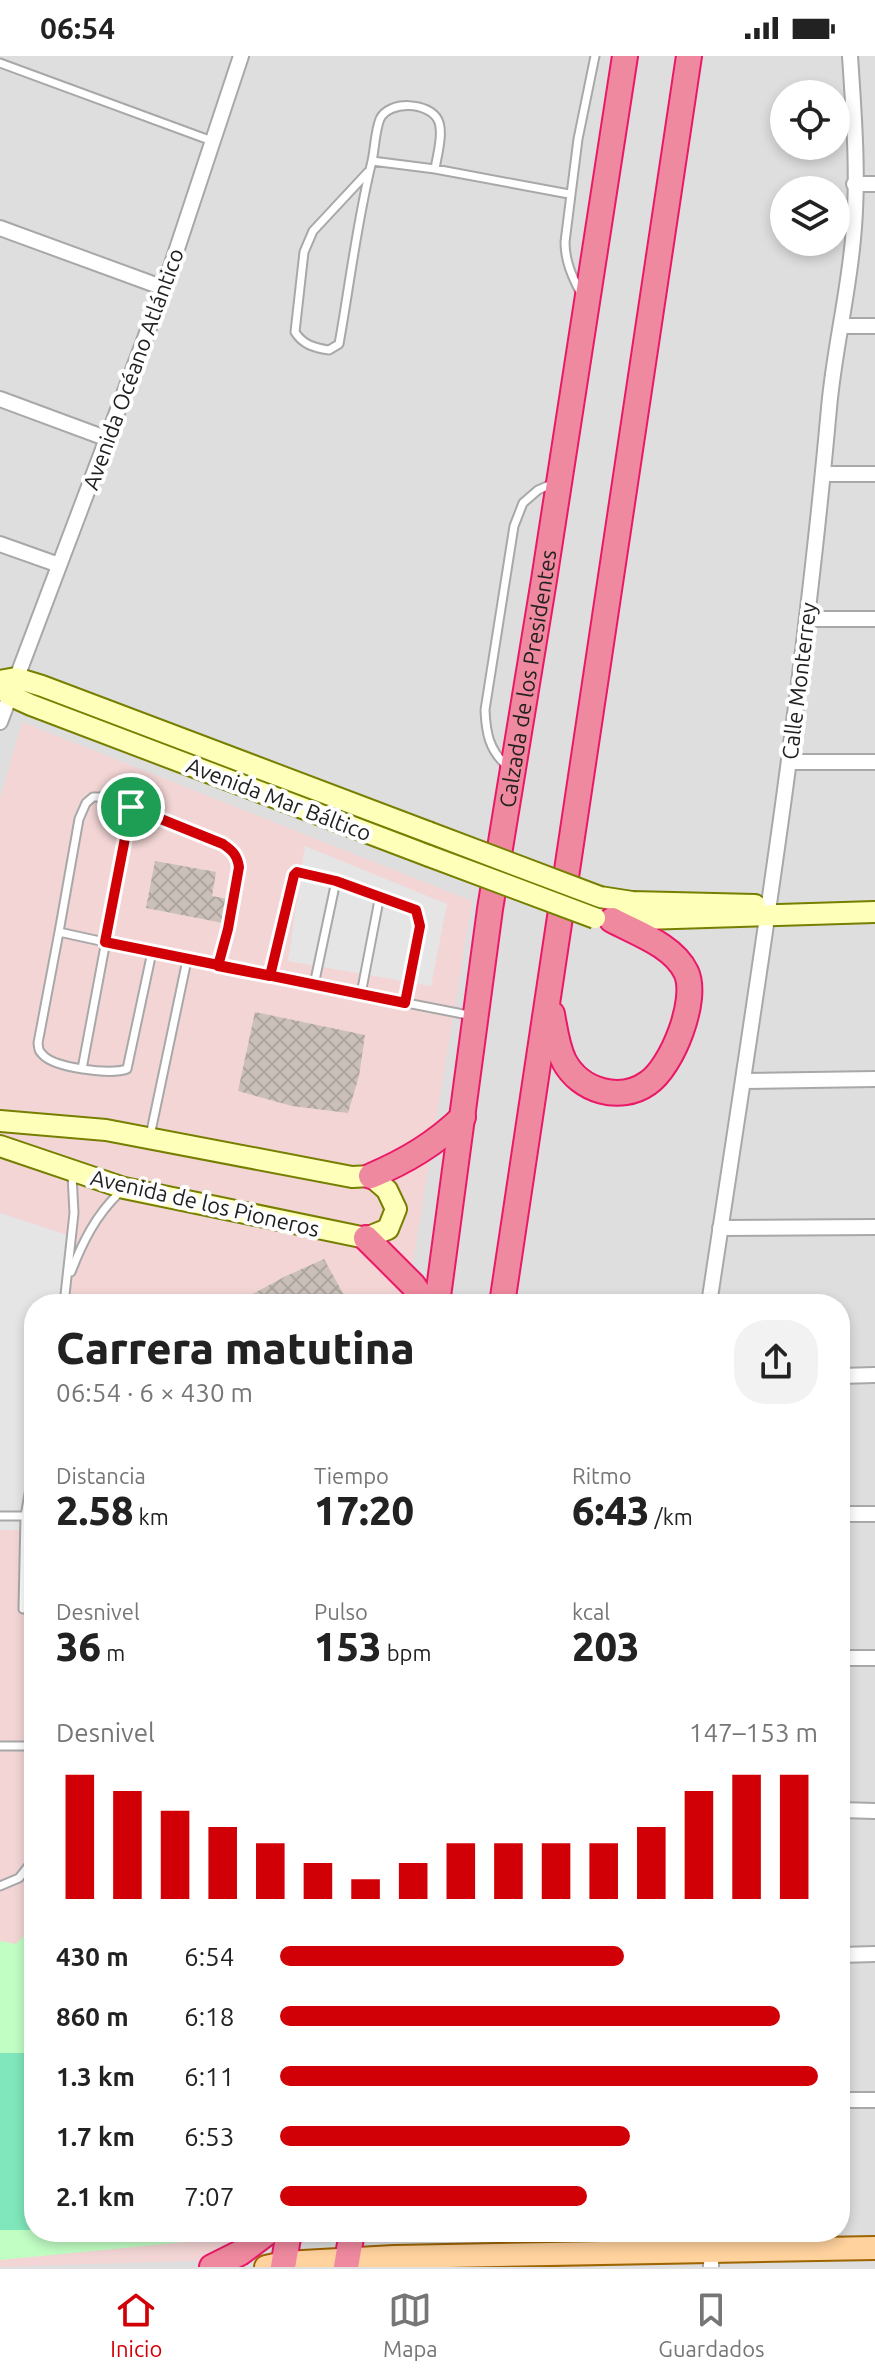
<!DOCTYPE html>
<html lang="es">
<head>
<meta charset="utf-8">
<style>
	:root { --surface:#fff; --page:#f2f2f2; --text:#222; --muted:#767676; --line:#e0e0e0; --accent:#d10007 }
	body { margin:0; font-family:Ubuntu,sans-serif; background:var(--page); color:var(--text); height:100vh; display:flex; flex-direction:column; font-size:30px; white-space:nowrap }
	* { box-sizing:border-box; margin:0 }
	p { font-size:26px; color:var(--muted) }
	.icon { flex:none; width:44px; height:44px; fill:none; stroke:currentColor; stroke-width:2; stroke-linecap:round; stroke-linejoin:round }
	.map { position:relative; flex:1; overflow:hidden }
	.panel { position:absolute; left:24px; top:1238px; width:826px; height:948px; display:flex; flex-direction:column; background:var(--surface); border-radius:32px; box-shadow:0 4px 12px #0003 }
	.panel>* { flex:none }
	.controls { position:absolute; left:770px; top:24px; display:grid; gap:16px }
	.controls a { display:grid; place-items:center; width:80px; height:80px; border-radius:50%; background:var(--surface); box-shadow:0 4px 12px #0003; font-size:40px }
	.pin { position:absolute; display:grid; place-items:center; width:68px; height:68px; color:#fff; margin:-34px; border:4px solid #fff; border-radius:50%; box-shadow:0 2px 8px #0007 }
	.round { display:grid; place-items:center; flex:none; width:84px; height:84px; border-radius:32px; background:var(--page) }
	.summary { display:flex; align-items:center; justify-content:space-between; height:136px; padding:0 32px }
	h1 { font-size:44px; font-weight:800; line-height:60px }
	.stats { display:grid; grid-template-columns:repeat(3,1fr); gap:12px; height:136px; padding:8px 32px }
	.stats div { display:grid; align-content:center }
	.stats b { font-size:40px; font-weight:800 }
	.stats small { font-size:22px; font-weight:400 }
	.stats p { font-size:22px }
	.chart { height:224px; padding:16px 32px }
	.chart p { display:flex; justify-content:space-between }
	.chart svg { width:100%; height:144px; margin-top:8px; stroke:var(--accent); stroke-width:6 }
	ul { padding:0 32px; list-style:none; font-size:26px }
	li { display:grid; grid-template-columns:128px 96px 1fr; align-items:center; height:60px }
	li i { height:20px; border-radius:10px; background:var(--accent) }
	.status { display:flex; justify-content:space-between; align-items:center; height:56px; padding:0 40px; background:var(--surface); direction:ltr }
	.status svg { height:22px; fill:currentColor }
	.menu { display:flex; justify-content:space-around; align-items:center; height:112px; border-top:2px solid var(--line); background:var(--surface); font-size:22px; color:var(--muted) }
	.menu a { display:grid; justify-items:center; gap:4px }
	.menu .selected { color:var(--accent) }
	.map>svg:first-child { display:block }
	.residential { fill:#dfdede; fill-rule:evenodd }
	.commercial { fill:#f3d5d5 }
	.park { fill:#c1fec4 }
	.pitch { fill:#7fe7bb }
	.parking { fill:#e5e5e5 }
	.building { fill:url(#building-cross-hatch) }
	.lines { fill:none; stroke-linecap:round; stroke-linejoin:round }
	.lane-casing { stroke:#a8a8a8; stroke-width:11 }
	.street-casing { stroke:#a8a8a8; stroke-width:18 }
	.secondary-casing { stroke:#767f00; stroke-width:24 }
	.primary-casing { stroke:#9d6400; stroke-width:26 }
	.highway-casing { stroke:#ea1968; stroke-width:28 }
	.lane { stroke:#fff; stroke-width:7 }
	.street { stroke:#fff; stroke-width:14 }
	.secondary { stroke:#feffb8; stroke-width:20 }
	.primary { stroke:#ffd29e; stroke-width:22 }
	.highway { stroke:#ef899f; stroke-width:24 }
	.secondary-bridge-casing { stroke:#767f00; stroke-width:24; stroke-linecap:butt }
	.secondary-bridge { stroke:#feffb8; stroke-width:20 }
	.route-casing { stroke:#fff; stroke-width:16 }
	.route { stroke:#d10007; stroke-width:10 }
	.labels { text-anchor:middle; stroke-width:8; stroke-linejoin:round; paint-order:stroke }
	.street-label { font-size:22px; fill:#212121; stroke:#fff }
</style>
</head>
<body>
<div class="status"><b>06:54</b><svg viewBox="0 0 49 12"><path d="M0 12V9h3v3zM5 12V6h3v6zM10 12V3h3v9zM15 12V0h3v12zM26 1h20v11H26zM47 4h2v5h-2z"/></svg></div>
<div class="map">
<svg width="875" height="2211" viewBox="0 0 875 2211">
	<defs>
		<pattern id="building-cross-hatch" width="8" height="8" patternUnits="userSpaceOnUse" patternTransform="scale(2)"><rect width="8" height="8" fill="#cac0b9"/><path d="M0 0l8 8M0 8l8-8" fill="none" stroke="#ada59f"/></pattern>
	</defs>
	<rect width="100%" height="100%" fill="#f2eee7"/>
	<path class="residential" d="M0,0H875V2211H0ZM784,38H836V90H784ZM784,134H836V186H784ZM34,1248H840V2176H34Z"/>
	<path class="commercial" d="M22,666L472,845L406,1248H34V2176H254L250,2203L0,2211V742Z"/>
	<path class="park" d="M34,1869V2176H226L216,2183L0,2204V1885L16,1888Z"/>
	<path class="pitch" d="M0,1997H34V2174H0Z"/>
	<path class="parking" d="M305,790L447,848L431,930L288,905Z
		M0,1157L67,1179L69,1217L60,1248H34V1474H0Z"/>
	<path class="building" d="M155,805L216,816L212,840L228,843L223,867L146,852Z
		M255,956L365,979L359,1020L348,1057L292,1050L238,1035Z
		M324,1203L349,1248H234L284,1221Z"/>
	<g class="lines">
		<defs>
			<path id="lane" d="M0,7L212,85
				M372,105L435,113L569,138
				M368,116L313,175L304,196L295,276C303,289 315,292 329,294L339,288C350,227 357,165 372,105C375,92 375,75 380,63C389,44 429,46 438,64C444,76 437,100 435,113
				M580,236C572,220 565,205 565,186L578,83L595,0
				M507,710C489,694 486,677 485,654L514,470L523,447L538,434L554,427
				M59,876L79,763L86,747L93,741H106L233,794C247,817 225,884 218,910
				M152,896L127,1013C111,1019 55,1012 43,999C38,994 39,993 38,987L59,876L187,904
				M270,920L294,819L301,815L380,839L416,854L420,870L405,947
				M314,929L336,825
				M361,938L380,839
				M82,1013L131,751
				M150,1080L187,904L473,960
				M71,1216C83,1185 96,1159 120,1136
				M64,1248L74,1157L72,1119
				M0,1460H34
				M23,1553L25,1460L34,1410
				M0,1690H34
				M0,1830L19,1822L34,1803"/>
			<path id="street" d="M854,128H875
				M0,172L164,232
				M842,270H875
				M0,343L108,383
				M823,418H875
				M0,488L59,509
				M807,563H875
				M0,666L164,232L241,0
				M789,706H875
				M744,1025L875,1023
				M720,1172L875,1171
				M709,1248C754,950 802,652 829,352C834,295 848,240 853,183C859,123 854,60 850,0
				M840,1320L875,1319
				M840,1458H875
				M840,1602H875
				M840,1754L875,1755
				M840,1899L875,1898
				M840,2044H875
				M711,2211L712,2176"/>
			<path id="secondary" d="M0,625L16,622L42,630L428,776
				M0,627L9,639L31,649L429,800
				M600,841L632,846L755,849
				M611,864L875,856
				M0,1065L106,1074L352,1121L371,1120L387,1134L396,1153L388,1173L366,1182L124,1132L0,1090"/>
			<path id="primary" d="M266,2211L284,2207L394,2201L875,2192"/>
			<g id="highway">
				<path d="M552,958C555,974 557,991 564,1005C580,1035 620,1047 648,1027C672,1011 699,943 686,916C673,889 636,877 612,864"/>
				<path d="M371,1120C406,1105 435,1088 463,1061"/>
				<path d="M366,1182L413,1229L426,1248"/>
				<path id="s1" d="M437,1248L490,853L544,524L625,0"/>
				<path d="M502,1248L689,0"/>
				<path d="M212,2211L240,2197L268,2176"/>
				<path d="M283,2211L289,2176"/>
				<path d="M346,2211L352,2176"/>
			</g>
		</defs>
		<use href="#lane" class="lane-casing"/>
		<use href="#street" class="street-casing"/>
		<use href="#secondary" class="secondary-casing"/>
		<use href="#primary" class="primary-casing"/>
		<use href="#highway" class="highway-casing"/>
		<use href="#lane" class="lane"/>
		<use href="#street" class="street"/>
		<use href="#secondary" class="secondary"/>
		<use href="#primary" class="primary"/>
		<use href="#highway" class="highway"/>
		<defs>
			<path id="secondary-bridge" d="M428,776L600,841
				M429,800L595,862"/>
		</defs>
		<use href="#secondary-bridge" class="secondary-bridge-casing"/>
		<use href="#secondary-bridge" class="secondary-bridge"/>
	</g>
	<g class="lines">
		<defs>
			<path id="route" d="M131,751L105,886C205,906 305,927 405,947L420,870L416,854L336,825L297,816L294,819L270,920L218,910L228,873L239,811C237,799 233,795 223,788L131,751"/>
		</defs>
		<use href="#route" class="route-casing"/>
		<use href="#route" class="route"/>
	</g>
	<g class="labels">
		<g class="street-label">
			<text transform="translate(133 313) rotate(-70)" y="8">Avenida Océano Atlántico</text>
			<text dy="8" stroke="none"><textPath href="#s1" startOffset="632">Calzada de los Presidentes</textPath></text>
			<text transform="translate(799 625) rotate(-83)" y="8">Calle Monterrey</text>
			<text transform="translate(279 743) rotate(21)" y="8">Avenida Mar Báltico</text>
			<text transform="translate(205 1147) rotate(13)" y="8">Avenida de los Pioneros</text>
		</g>
	</g>
</svg>
<div class="controls">
<a><svg class="icon" aria-label="locate" viewBox="0 0 24 24"><circle cx="12" cy="12" r="6"/><path d="M12 2v4M12 18v4M2 12h4M18 12h4"/></svg></a>
<a><svg class="icon" aria-label="layers" viewBox="0 0 24 24"><path d="M12 4l9 5-9 5-9-5zM3 14l9 5 9-5"/></svg></a>
</div>
<div class="pin" style="left:131px;top:751px;background:#1e9e55"><svg class="icon" aria-label="arrive" viewBox="0 0 24 24"><path d="M6 21V4h12l-3 4 3 4H6"/></svg></div>
<section class="panel">
<div class="summary"><div><h1>Carrera matutina</h1><p>06:54 · 6 × 430 m</p></div><a class="round"><svg class="icon" aria-label="share" viewBox="0 0 24 24"><path d="M12 15V3M7 8l5-5 5 5M5 13v7h14v-7"/></svg></a></div>
<div class="stats">
<div><p>Distancia</p><b>2.58<small> km</small></b></div>
<div><p>Tiempo</p><b>17:20</b></div>
<div><p>Ritmo</p><b>6:43<small> /km</small></b></div>
</div>
<div class="stats">
<div><p>Desnivel</p><b>36<small> m</small></b></div>
<div><p>Pulso</p><b>153<small> bpm</small></b></div>
<div><p>kcal</p><b>203</b></div>
</div>
<div class="chart"><p><span>Desnivel</span>147–153 m</p>
<svg viewBox="0 0 160 44" preserveAspectRatio="none"><path d="M5 44V6M15 44V11M25 44V17M35 44V22M45 44V27M55 44V33M65 44V38M75 44V33M85 44V27M95 44V27M105 44V27M115 44V27M125 44V22M135 44V11M145 44V6M155 44V6"/></svg>
</div>
<ul>
<li><b>430 m</b>6:54<i style="width:64%"></i></li>
<li><b>860 m</b>6:18<i style="width:93%"></i></li>
<li><b>1.3 km</b>6:11<i style="width:100%"></i></li>
<li><b>1.7 km</b>6:53<i style="width:65%"></i></li>
<li><b>2.1 km</b>7:07<i style="width:57%"></i></li>
</ul>
</section>
</div>
<nav class="menu">
<a class="selected"><svg class="icon" aria-label="home" viewBox="0 0 24 24"><path d="M3 11l9-7 9 7M6 9v11h12V9"/></svg>Inicio</a>
<a><svg class="icon" aria-label="map" viewBox="0 0 24 24"><path d="M3 6l6-2 6 2 6-2v14l-6 2-6-2-6 2zM9 4v14M15 6v14"/></svg>Mapa</a>
<a><svg class="icon" aria-label="saved" viewBox="0 0 24 24"><path d="M7 4h10v16l-5-4-5 4z"/></svg>Guardados</a>
</nav>
</body>
</html>
